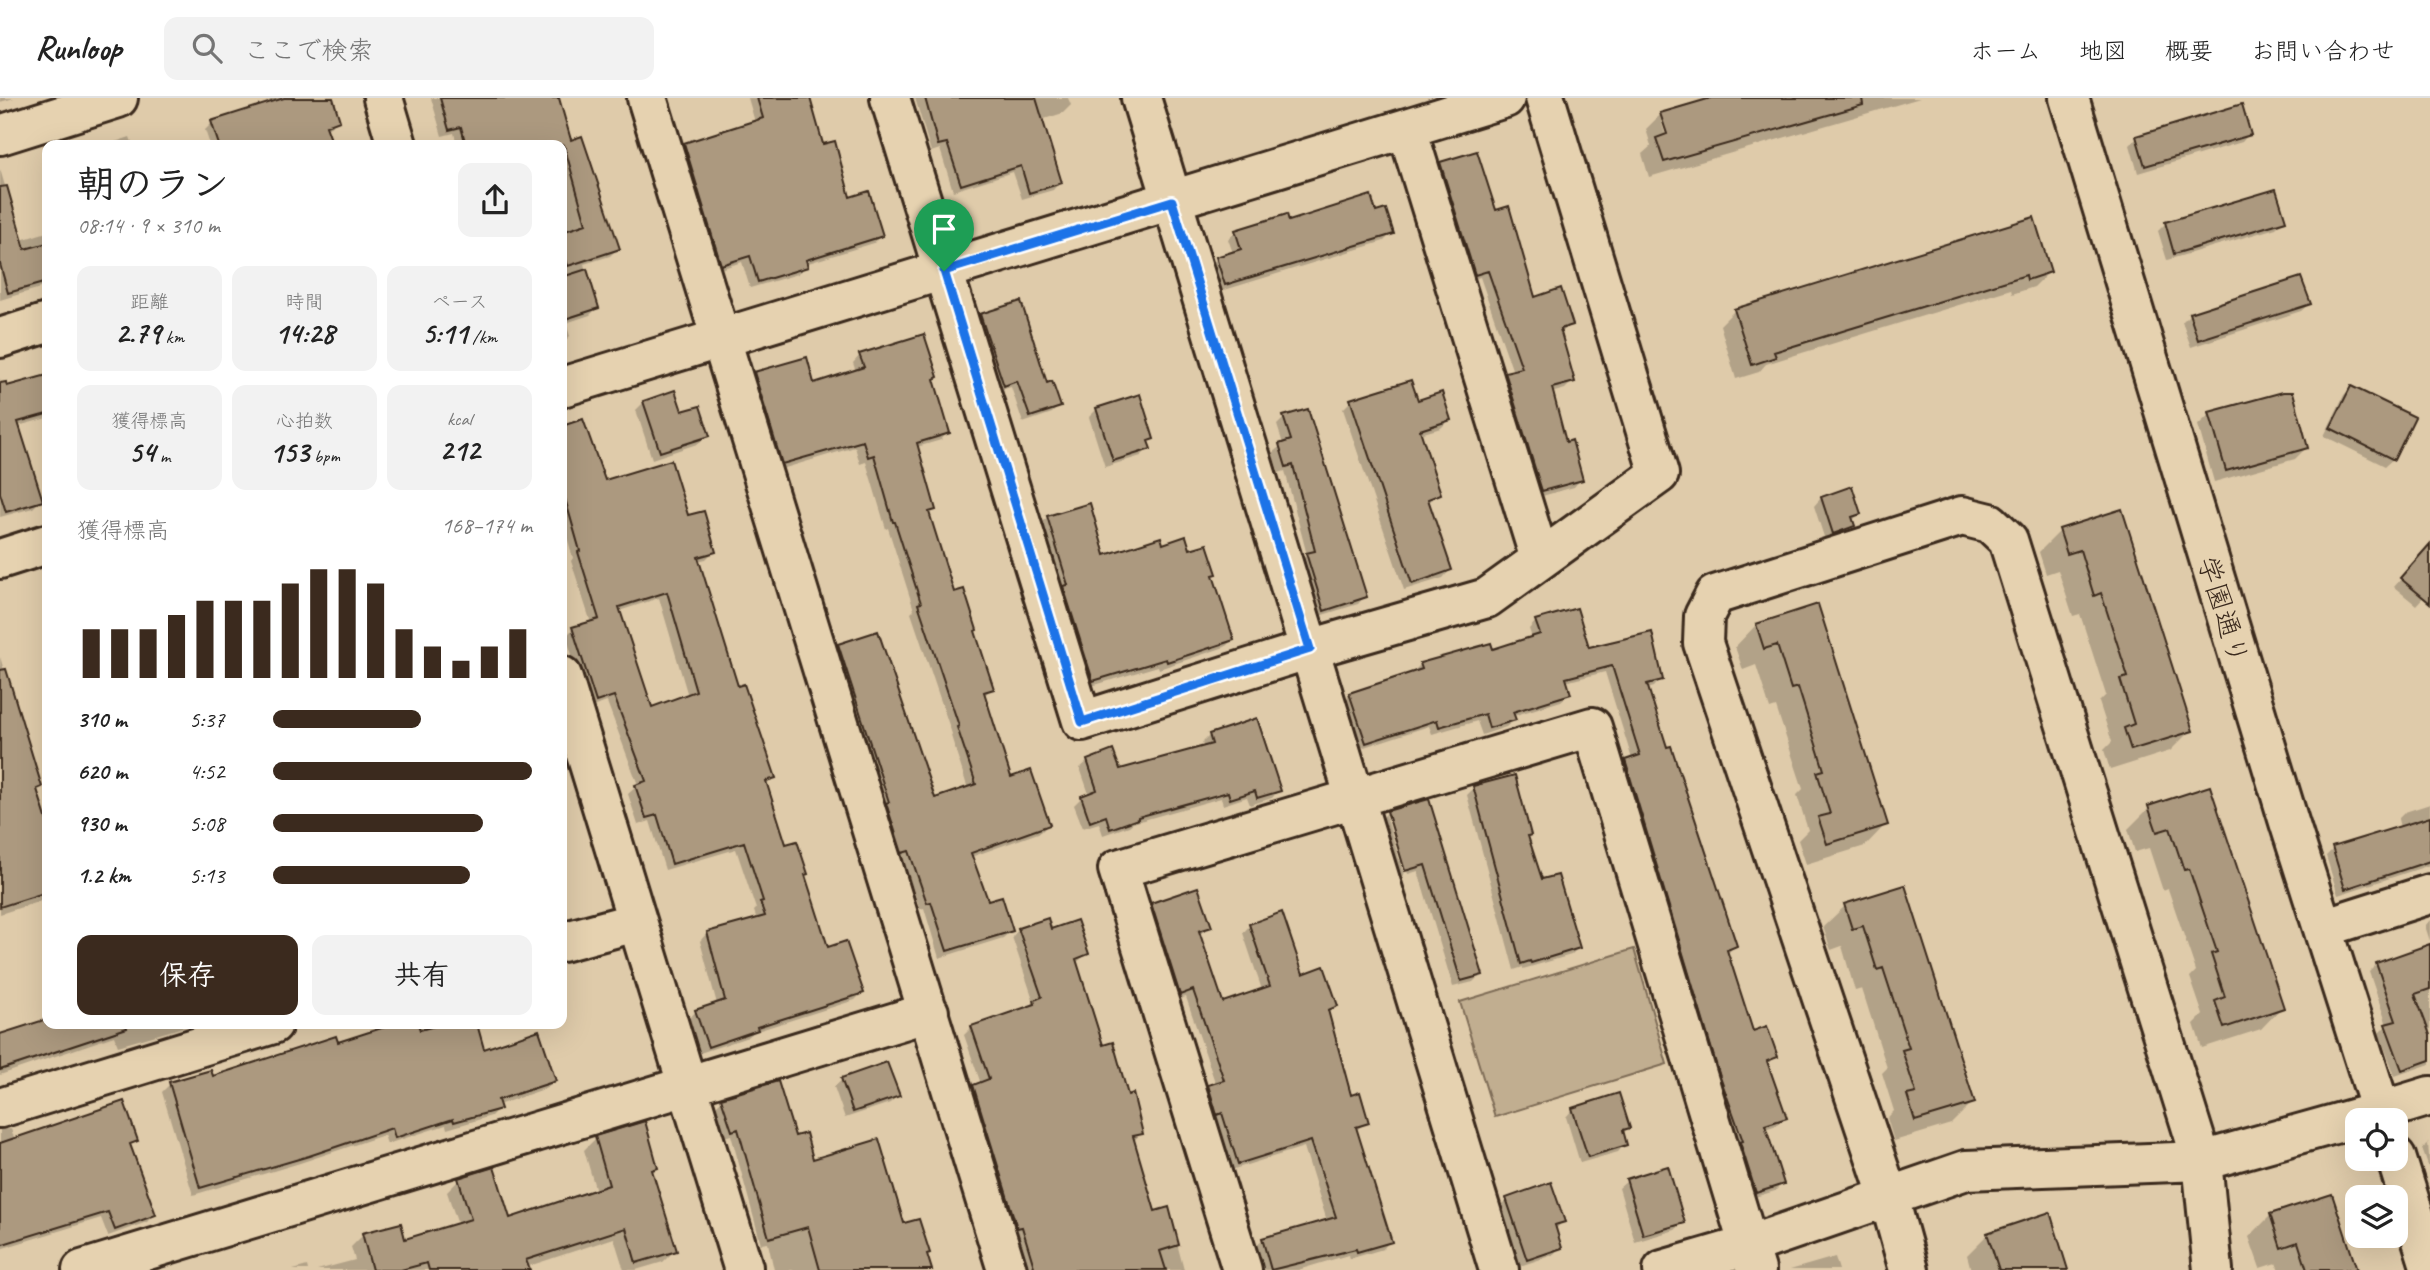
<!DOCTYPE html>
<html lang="ja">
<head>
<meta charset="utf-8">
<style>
	:root { --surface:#fff; --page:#f2f2f2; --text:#222; --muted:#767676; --line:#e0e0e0; --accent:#3b2a1e }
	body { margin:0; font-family:Caveat,"Klee One",sans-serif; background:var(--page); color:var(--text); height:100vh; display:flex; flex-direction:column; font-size:26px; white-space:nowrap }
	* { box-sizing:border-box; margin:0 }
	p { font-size:23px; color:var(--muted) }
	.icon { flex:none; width:38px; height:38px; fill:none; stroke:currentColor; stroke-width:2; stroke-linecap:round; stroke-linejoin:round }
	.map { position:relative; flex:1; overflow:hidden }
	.panel { position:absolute; left:42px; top:42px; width:525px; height:889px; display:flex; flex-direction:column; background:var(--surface); border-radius:14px; box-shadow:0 7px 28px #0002 }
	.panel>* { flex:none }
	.controls { position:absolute; left:2345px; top:1010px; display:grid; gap:14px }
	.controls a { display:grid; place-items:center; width:63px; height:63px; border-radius:14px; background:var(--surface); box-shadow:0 7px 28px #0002; font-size:35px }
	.pin { position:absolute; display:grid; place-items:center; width:60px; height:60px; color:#fff; margin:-72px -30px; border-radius:50% 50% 50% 0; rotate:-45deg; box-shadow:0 0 7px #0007 }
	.pin .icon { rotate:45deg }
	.round { display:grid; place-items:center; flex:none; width:74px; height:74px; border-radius:14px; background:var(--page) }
	.overview { display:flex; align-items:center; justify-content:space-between; height:119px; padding:0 35px }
	h1 { font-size:38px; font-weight:800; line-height:52px }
	.figures { display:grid; grid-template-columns:repeat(3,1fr); gap:10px; height:119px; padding:7px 35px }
	.figures div { display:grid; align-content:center; border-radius:14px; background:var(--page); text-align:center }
	.figures b { font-size:30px; font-weight:800 }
	.figures small { font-size:19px; font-weight:400 }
	.figures p { font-size:19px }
	.chart { height:196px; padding:14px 35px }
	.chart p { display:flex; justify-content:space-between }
	.chart svg { width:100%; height:126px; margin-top:7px; stroke:var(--accent); stroke-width:6 }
	.action { display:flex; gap:14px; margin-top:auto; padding:14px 35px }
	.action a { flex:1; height:80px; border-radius:14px; background:var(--accent); color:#fff; font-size:28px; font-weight:800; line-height:80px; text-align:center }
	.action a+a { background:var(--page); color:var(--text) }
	ul { padding:0 35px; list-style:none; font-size:23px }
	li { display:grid; grid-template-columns:112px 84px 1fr; align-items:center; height:52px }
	li i { height:18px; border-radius:9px; background:var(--accent) }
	header { display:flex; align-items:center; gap:42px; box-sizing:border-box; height:98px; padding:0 35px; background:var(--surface); border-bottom:2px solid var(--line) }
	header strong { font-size:33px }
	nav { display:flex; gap:38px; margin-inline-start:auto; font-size:24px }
	.search { width:490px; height:63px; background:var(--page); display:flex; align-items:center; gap:18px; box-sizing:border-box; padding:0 24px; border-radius:14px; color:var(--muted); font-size:26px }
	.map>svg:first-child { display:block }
	.green { fill:#c1ae90; stroke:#7e6c57; stroke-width:2 }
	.shadow { fill:#0003; fill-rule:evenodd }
	.building { fill:#ac997f; stroke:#3b2a1e; stroke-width:2; fill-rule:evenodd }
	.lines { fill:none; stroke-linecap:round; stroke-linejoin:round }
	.minor-casing { stroke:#3b2a1e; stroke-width:44 }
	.minor { stroke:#e6d2b0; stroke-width:38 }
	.route-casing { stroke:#fff; stroke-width:14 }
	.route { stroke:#1a73e8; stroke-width:9 }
	.labels { text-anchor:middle; stroke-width:7; stroke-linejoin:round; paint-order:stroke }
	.street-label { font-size:28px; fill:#3b2a1e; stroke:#e6d2b0 }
</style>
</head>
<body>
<header>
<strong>Runloop</strong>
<div class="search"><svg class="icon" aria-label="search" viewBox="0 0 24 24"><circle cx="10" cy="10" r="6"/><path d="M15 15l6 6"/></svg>ここで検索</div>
<nav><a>ホーム</a><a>地図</a><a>概要</a><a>お問い合わせ</a></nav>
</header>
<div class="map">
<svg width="2430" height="1172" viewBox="0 0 2430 1172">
	<rect width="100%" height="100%" fill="#dfcbaa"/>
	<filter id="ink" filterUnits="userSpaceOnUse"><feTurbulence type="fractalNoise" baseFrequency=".0143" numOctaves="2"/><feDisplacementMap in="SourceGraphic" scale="14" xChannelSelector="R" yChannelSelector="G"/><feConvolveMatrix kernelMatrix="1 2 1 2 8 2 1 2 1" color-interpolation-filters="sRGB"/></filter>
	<g filter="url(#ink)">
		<path class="green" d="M1634,851L1667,966L1495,1019L1460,904Z"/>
		<path class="shadow" d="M0,0H14L0,4Z
			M272,0H331L338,23L326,32L331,47H210L205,32L212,25L265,7Z
			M431,0H557L582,86L618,150L610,158L584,166L597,210L590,217L566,225L570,238L563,245L562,47H457L454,35L442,38Z
			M748,0H808L822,48L849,101L881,137L874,145L805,166L806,168L798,176L750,190L742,164L714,173L677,54L685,47L755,24Z
			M915,0H1068L1071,7L1063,15L1041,22L1060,84L1053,92L1022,101L1013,74L953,93L940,51L931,54Z
			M1717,0H1920L1649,79L1642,56L1651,48L1646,31L1661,16ZM1661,23H1665L1671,44L1668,45Z
			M2249,36L2242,44L2138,75L2130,47L2137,40Z
			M130,39L133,47H106Z
			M1441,66L1494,114L1534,201L1571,226L1560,235L1573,283L1565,291L1551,295L1565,346L1581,381L1574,389L1535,400L1498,283L1506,276L1513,274L1480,179L1468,183L1434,73Z
			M0,71L21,142L47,134V188L0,202Z
			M1375,117L1392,135L1384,143L1218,194L1209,168L1217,161L1233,155L1228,141L1236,134L1288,125Z
			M2284,122L2276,130L2167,162L2158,133L2166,125Z
			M2049,174L2034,189L2012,196L2011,191L1766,266L1759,274L1736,281L1720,227L1735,212Z
			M1020,205L1046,287L1059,308L1052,315L1023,325L1011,289L997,293L974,225L980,218Z
			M2309,206L2301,213L2191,249L2182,224L2190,216Z
			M860,257L933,282L948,334L941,342L917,349L934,411L928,417L953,496L973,534L992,590L984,598L1010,681L1048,727L1041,734L971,759L987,804L1011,833L1003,840L939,860L924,810L920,811L902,759L894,762L831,555L839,548L934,702L968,691L951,638L952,636L911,515L914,512L888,430L886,431L866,364L860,366L855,349L775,373L747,283L755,276L813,287L856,274L853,265Z
			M47,279V320L18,328L41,402L33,410L0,419V280L3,291Z
			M1410,284L1417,304L1449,322L1441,330L1420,336L1439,396L1428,405L1450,472L1443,480L1404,492L1343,311L1351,303Z
			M2351,290L2393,361L2385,368L2324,338L2344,297Z
			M644,304L708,337L700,345L652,361L636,312Z
			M1097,311L1152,340L1147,346L1149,350L1141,358L1105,369L1089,319Z
			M2210,316L2306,350L2295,361L2214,384L2198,327Z
			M1284,320L1365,498L1358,506L1316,519L1299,465L1307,457L1285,373L1279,375L1272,355L1283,346L1277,327Z
			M582,323L604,385L687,419L714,453L706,461L697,463L737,591L774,679L765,687L785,749L803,778L827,851L862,895L855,902L754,934L748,939L700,955L689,921L696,913L717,906L700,843L707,835L757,822L754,813L756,811L736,751L665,772L650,723L638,727L628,696L638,687L607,604L589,610L566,538L573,531L591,525L571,463L573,460L562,421V330ZM659,500L688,598L651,612L619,513Z
			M1821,400L1859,416L1852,423L1853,428L1846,435L1825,442L1814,408Z
			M2121,413L2191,632L2170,653L2110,672L2104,652L2112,644L2099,604L2106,597L2080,516L2073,518L2058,472L2046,476L2039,454L2060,433Z
			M1048,419L1104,459L1162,448L1188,453L1215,476L1212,479L1232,542L1225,549L1159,571L1158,568L1085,590L1040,427Z
			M2430,447V492L2416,507L2394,489Z
			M1817,509L1886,726L1865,748L1806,766L1798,742L1808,732L1797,697L1803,691L1776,609L1770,611L1756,567L1743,572L1735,549L1756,527Z
			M1536,523L1587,551L1661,581L1654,589L1647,591L1735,848L1727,856L1752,935L1776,959L1767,966L1785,1020L1777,1027L1765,1031L1782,1086L1775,1093L1748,1101L1618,671L1626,663L1632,661L1605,574L1565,584L1569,596L1561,603L1513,618L1514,622L1506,629L1482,637L1477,623L1432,636L1429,628L1358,651L1343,604L1350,596L1414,576L1413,574L1421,566L1491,553L1532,540L1529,531Z
			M0,559L40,689L36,693L47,729V801L0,816Z
			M1210,637L1279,692L1272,700L1250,707L1247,699L1223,707L1221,700L1133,725L1129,728L1103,737L1099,725L1083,730L1074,707L1082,699L1089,696L1080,670L1088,663L1118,673L1204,650L1202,645Z
			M1474,690L1526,739L1541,783L1578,850L1571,857L1523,871V869L1514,872L1467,697Z
			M2209,690L2282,909L2261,931L2202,950L2194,926L2203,917L2190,879L2196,873L2168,791L2163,793L2149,750L2135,754L2128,731L2149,710Z
			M1428,703L1481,876L1473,884L1453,889L1418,773L1408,776L1390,717H1386L1404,777L1398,780L1380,722L1387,715Z
			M2430,706V767L2338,797L2326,758L2333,751L2400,730L2398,721L2405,714Z
			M1904,789L1973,1004L1951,1026L1894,1043L1887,1020L1894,1013L1882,975L1887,970L1862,891L1855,893L1842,848L1831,852L1823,829L1845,808Z
			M1152,807L1210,828L1199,837L1222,907L1262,892L1243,835L1250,827L1336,908L1328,915L1350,999L1367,1024L1355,1033L1390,1143L1383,1151L1349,1161L1348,1157L1298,1172H1262L1255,1149L1263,1142L1327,1123L1304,1049L1231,1072L1201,996L1209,989L1216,987L1186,899L1172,903L1145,814Z
			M2430,822V843L2425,828Z
			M1019,831L1050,833L1087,856L1076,865L1102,949L1127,999L1141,1035L1134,1043L1153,1115L1168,1111L1184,1172H1026L966,996L974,988L981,986L964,937L972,929L1027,911L1034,904L1012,839Z
			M2430,848V966L2395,978L2379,935L2387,927L2369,874L2377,866Z
			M47,923V926H194L118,948L114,938L0,977V938Z
			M400,926H475L482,953L554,983L547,990L498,1007L499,1010L491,1018L447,1031L446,1027L387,1046L384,1037L300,1065L193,1097L162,994L170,986L211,980L337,946Z
			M842,982L898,997L890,1005L845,1020L834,989Z
			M722,1002L794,1040L812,1063L903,1127L931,1172H774L768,1145L761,1146L731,1037L724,1039L715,1009Z
			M1573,1011L1628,1030L1622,1036L1625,1046L1618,1054L1580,1065L1566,1019Z
			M11,1031L15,1042H136L129,1049L154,1116L147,1124L108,1138L101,1120L0,1151V1032Z
			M596,1040L656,1070L651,1075L675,1152L663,1164L636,1172H624L614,1140L526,1169L523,1172H317L355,1162L351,1149L363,1137L404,1143L458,1127L447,1094L459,1082L508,1122L596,1093L584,1052Z
			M2430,1044L2428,1045L2430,1073L2422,1051Z
			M1627,1083L1683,1125L1675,1132L1635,1144L1619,1090Z
			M1507,1101L1563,1123L1556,1131L1560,1149L1553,1157L1520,1168L1499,1109Z
			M2271,1117L2355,1172H2279L2276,1165L2260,1170L2249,1139Z
			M1988,1136L2067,1172H1971L1967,1157Z
			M1835,1159L1839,1172H1789H1790Z
			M307,1168L308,1172H293Z"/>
		<path class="building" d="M284,0H333L340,23L326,28L333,47H219L211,23Z
			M440,0H559L571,42L582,38L620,151L568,168L562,149V134L586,126L564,47H466L461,29L449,32Z
			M757,0H810L823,46L835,43L850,99L869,93L883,138L806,162L808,169L758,184L750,158L721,167L684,45L763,20Z
			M925,0H1036L1062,85L1029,95L1021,68L961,87L947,45L938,47Z
			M1711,0H1862L1863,7L1664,64L1656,40L1667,36L1660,15Z
			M2242,6L2251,37L2145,68L2136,38Z
			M1477,53L1496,112L1509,108L1535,199L1561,190L1573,227L1560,231L1575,284L1552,290L1566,344L1572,342L1583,382L1542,393L1505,274L1522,270L1488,173L1475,177L1440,64Z
			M7,88L25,151L47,145V184L8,195L0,166V89Z
			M2276,91L2286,123L2174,156L2165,124Z
			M1371,97L1376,114L1386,111L1394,136L1225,187L1216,159L1241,151L1235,132L1287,116L1289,123Z
			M2034,119L2051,174L2027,182L2026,177L1774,254L1776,259L1752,267L1734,211Z
			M587,171L599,210L562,222V179Z
			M2301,179L2311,206L2198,242L2189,215Z
			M1021,203L1047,285L1052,283L1061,309L1030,319L1017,283L1004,288L980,216Z
			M924,236L938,279L934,281L950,335L917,345L936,412L929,414L954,494L964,491L977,532L975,533L994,591L984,594L1011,679L1031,672L1050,727L971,755L988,802L1002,798L1013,833L947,853L931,804L927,805L909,753L902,755L886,705L889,704L838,546L878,533L935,700L976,686L957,629L959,628L918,506L921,505L895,424H893L874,357L868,359L863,343L782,366L754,274L807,259L814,285L864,269L859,256Z
			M47,277V316L18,324L43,403L6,414L0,395V285L6,284L7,288Z
			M1411,282L1418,302L1442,294L1451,322L1420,332L1441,396L1428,401L1452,472L1412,486L1350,301Z
			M2351,288L2415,319L2394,362L2330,330Z
			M675,292L682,313L700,308L710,338L660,354L643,303Z
			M2283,294H2293L2308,350L2226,373L2209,314Z
			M1140,296L1154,341L1148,343L1151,351L1113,363L1096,310Z
			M1308,311L1367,499L1324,513L1306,455L1315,453L1293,367L1286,369L1279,346L1291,342L1283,318Z
			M583,321L605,382L671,362L688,417L704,413L716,454L698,459L738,588L744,586L776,680L766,683L786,746L797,743L808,776L805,777L828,849L846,843L864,895L757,929L758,932L708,949L695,912L725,902L707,834L765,818L760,804L763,803L744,744L672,766L657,717L646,720L635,687L646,683L614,598L596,604L572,529L599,521L578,454L580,453L562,390V328ZM667,494L696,593L652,609L619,509Z
			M1852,388L1861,416L1852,419L1855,428L1833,436L1821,399Z
			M1090,405L1105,457L1161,439L1163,446L1186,438L1190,451L1207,446L1217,476L1213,477L1234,542L1167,564L1166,561L1093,583L1063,488L1068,487L1047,418Z
			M2122,411L2193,633L2131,652L2124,630L2134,626L2120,581L2128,579L2101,495L2094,498L2080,452L2067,456L2059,431Z
			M2430,446V505L2400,480Z
			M1818,506L1888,727L1827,746L1818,719L1830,716L1817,674L1824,672L1798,589L1791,591L1777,547L1764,551L1756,526Z
			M1577,510L1589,549L1652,534L1663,582L1647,586L1667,649L1671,648L1737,848L1727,852L1753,933L1767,928L1778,959L1767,963L1787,1020L1765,1027L1784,1086L1756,1095L1740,1044L1743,1043L1720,979L1625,662L1640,657L1612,568L1566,580L1571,596L1513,614L1516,622L1489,630L1485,616L1439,629L1437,622L1366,645L1349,595L1422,571L1420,565L1491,545L1493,551L1540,536L1535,522Z
			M6,571L42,689L37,691L47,723V794L0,809V572Z
			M1257,620L1281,693L1257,700L1255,693L1230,701L1228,694L1138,719V721L1110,731L1106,718L1090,724L1081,698L1097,692L1087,662L1113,652L1120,671L1212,646L1209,636Z
			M1515,677L1531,737L1528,738L1542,781L1558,777L1580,850L1531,865L1530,863L1521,866L1473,688Z
			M2210,688L2284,910L2224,930L2215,903L2225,899L2211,856L2217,854L2189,771L2184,772L2170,730L2157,734L2148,708Z
			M1429,701L1483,877L1461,883L1425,767L1405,773L1387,713Z
			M2430,719V763L2345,791L2332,749Z
			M1905,787L1975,1005L1915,1023L1907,997L1916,995L1902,952L1909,950L1883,870L1877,872L1863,828L1852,831L1844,806Z
			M1198,789L1212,829L1199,833L1223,904L1270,888L1249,826L1282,814L1303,876L1324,868L1338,908L1328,912L1351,997L1360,994L1369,1025L1356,1029L1392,1144L1357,1154L1356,1151L1271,1172L1262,1140L1336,1119L1311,1043L1238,1066L1222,1015L1217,1017L1208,987L1224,982L1193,892L1180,897L1151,805Z
			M1048,820L1051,831L1077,822L1089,856L1076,861L1103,947L1113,944L1128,997L1133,995L1143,1036L1133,1038L1155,1113L1169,1109L1179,1147L1160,1153L1166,1172H1035L1022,1129L1017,1130L973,987L989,981L971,928L1035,906L1034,902L1042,899L1018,830Z
			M2430,846V891L2415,896L2430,937V962L2402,972L2385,926L2396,923L2376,865Z
			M47,921V926H126L127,930L0,972V936Z
			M394,926H418L420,932L442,926H477L484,951L539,932L556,983L498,1002L501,1011L454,1024L453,1021L395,1040L392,1030L309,1058L200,1090L169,984L211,972L213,978L336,938L338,944Z
			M887,964L900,998L853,1014L841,980Z
			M778,983L795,1038L806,1035L813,1061L879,1041L904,1125L919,1121L930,1155L927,1156L932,1172H820L808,1129L769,1140L738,1031L732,1033L721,1000Z
			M1619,995L1630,1030L1623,1032L1627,1047L1588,1059L1572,1010Z
			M124,1003L138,1043L130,1046L156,1117L115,1132L108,1114L0,1147V1045Z
			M645,1023L658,1070L652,1072L677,1153L636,1165L626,1130L526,1162L530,1172H429L427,1165L401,1172H372L362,1135L401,1125L405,1141L471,1121L458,1080L494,1069L510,1120L609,1087L595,1038Z
			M1668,1068L1685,1125L1643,1137L1626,1081Z
			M1551,1084L1565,1124L1555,1127L1562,1150L1527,1162L1506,1100Z
			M2332,1096L2357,1172H2307L2298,1144L2281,1150L2270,1116Z
			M2050,1114L2068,1172H1999L1987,1135Z"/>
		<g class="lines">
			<defs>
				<path id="minor" d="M383,0L397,47
					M647,0L1007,1172
					M890,0L1082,623L1310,551L1487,500L1659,376L1545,0
					M1141,0L1499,1172
					M2069,0L2289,724L2384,1022
					M1407,31L1540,461
					M0,37L118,0
					M0,240L47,225
					M562,289L1505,0
					M0,461L47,446
					M562,578L743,1169
					M2323,830L2430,796
					M562,844L636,824
					M0,1010L273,926
					M2396,1059L2430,1168
					M82,1172L929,914
					M1242,1172L1118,771L1592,629L1756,1172
					M1663,1172L1749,1147L1966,1072L2202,1063L2381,1013L2430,998
					M1909,1172L1889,1100L1703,545L1704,518L1715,497L1962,418L1990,425L2008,442L2202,1063L2213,1172"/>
			</defs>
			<use href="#minor" class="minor-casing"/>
			<use href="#minor" class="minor"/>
		</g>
	</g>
	<g class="lines" filter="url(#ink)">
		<defs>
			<path id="route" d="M1172,103L1310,551L1082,624L944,173Z"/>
		</defs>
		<use href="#route" class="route-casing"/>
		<use href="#route" class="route"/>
	</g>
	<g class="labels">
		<g class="street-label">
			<text transform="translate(2224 512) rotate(73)" y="10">学園通り</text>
		</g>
	</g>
</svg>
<div class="controls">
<a><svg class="icon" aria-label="locate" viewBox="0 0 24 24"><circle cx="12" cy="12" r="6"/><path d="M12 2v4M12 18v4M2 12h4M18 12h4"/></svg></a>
<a><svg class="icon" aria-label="layers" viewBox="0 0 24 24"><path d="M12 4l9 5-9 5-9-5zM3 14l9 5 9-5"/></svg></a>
</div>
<div class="pin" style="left:944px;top:173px;background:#1e9e55"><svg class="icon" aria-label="arrive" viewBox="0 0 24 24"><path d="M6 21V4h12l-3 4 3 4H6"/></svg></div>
<section class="panel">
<div class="overview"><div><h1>朝のラン</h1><p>08:14 · 9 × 310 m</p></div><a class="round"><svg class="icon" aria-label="share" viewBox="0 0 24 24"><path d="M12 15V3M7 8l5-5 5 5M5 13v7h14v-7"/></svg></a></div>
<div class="figures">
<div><p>距離</p><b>2.79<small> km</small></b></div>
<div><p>時間</p><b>14:28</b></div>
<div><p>ペース</p><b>5:11<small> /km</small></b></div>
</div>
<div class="figures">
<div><p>獲得標高</p><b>54<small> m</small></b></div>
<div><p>心拍数</p><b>153<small> bpm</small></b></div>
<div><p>kcal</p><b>212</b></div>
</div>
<div class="chart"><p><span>獲得標高</span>168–174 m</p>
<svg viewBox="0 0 160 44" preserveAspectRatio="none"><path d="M5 44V27M15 44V27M25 44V27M35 44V22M45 44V17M55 44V17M65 44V17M75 44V11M85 44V6M95 44V6M105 44V11M115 44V27M125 44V33M135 44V38M145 44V33M155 44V27"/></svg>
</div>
<ul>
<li><b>310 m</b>5:37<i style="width:57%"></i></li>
<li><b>620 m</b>4:52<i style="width:100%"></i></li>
<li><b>930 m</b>5:08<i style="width:81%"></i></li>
<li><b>1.2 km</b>5:13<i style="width:76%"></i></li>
</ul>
<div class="action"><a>保存</a><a>共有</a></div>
</section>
</div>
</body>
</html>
